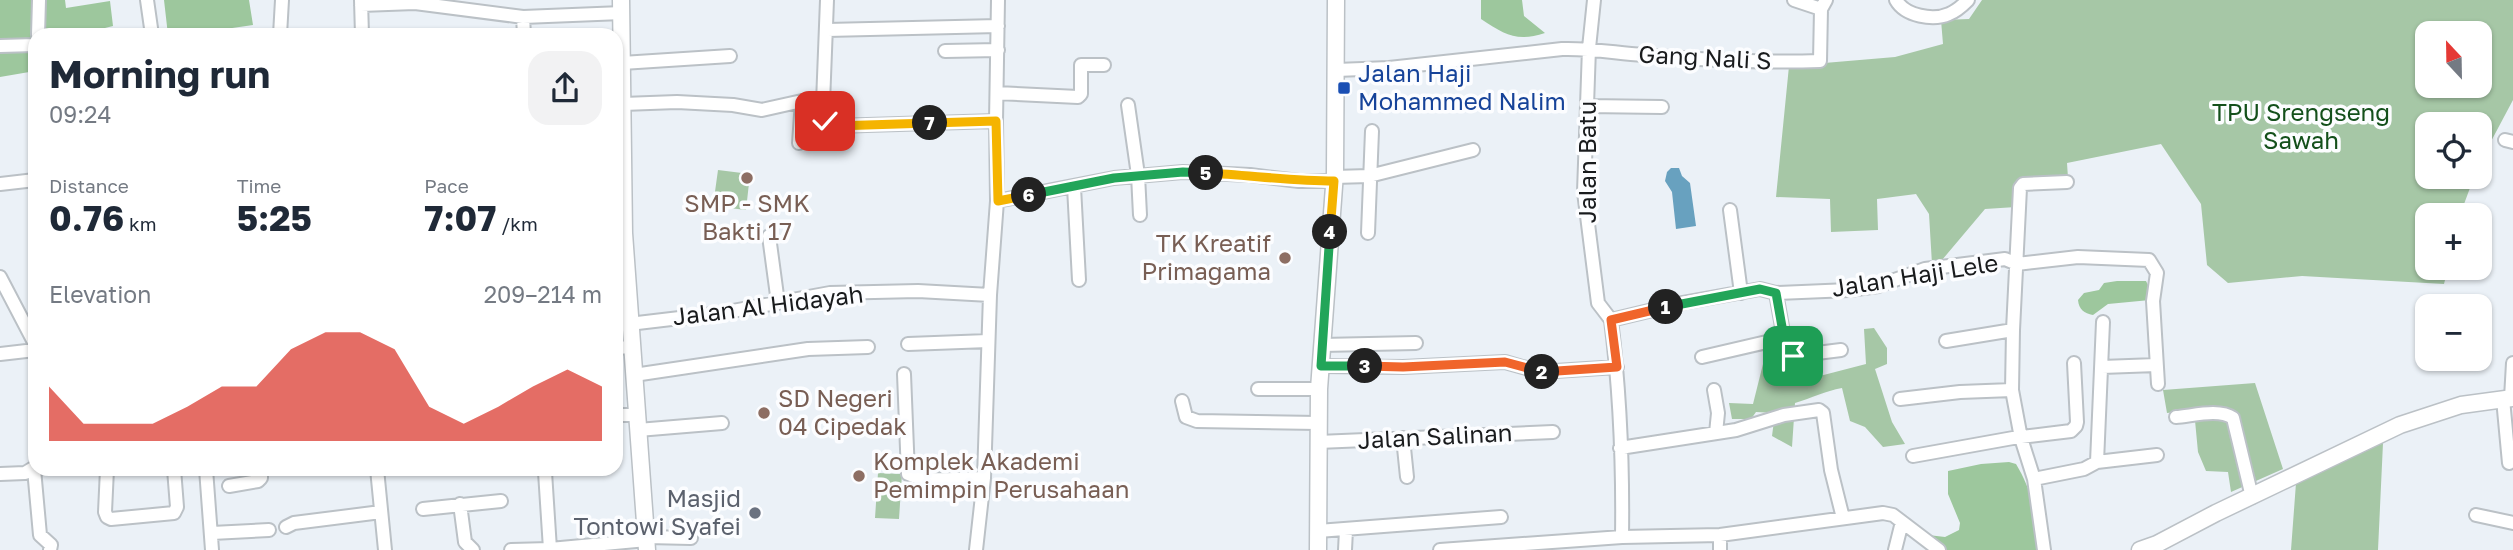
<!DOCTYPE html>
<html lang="en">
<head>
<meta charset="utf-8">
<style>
	:root { --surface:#fff; --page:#f2f2f3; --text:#1f2937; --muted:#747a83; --accent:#d93025 }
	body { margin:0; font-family:"Golos Text",sans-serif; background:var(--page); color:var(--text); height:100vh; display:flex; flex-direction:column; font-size:26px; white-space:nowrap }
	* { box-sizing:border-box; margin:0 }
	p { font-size:23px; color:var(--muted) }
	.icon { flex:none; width:38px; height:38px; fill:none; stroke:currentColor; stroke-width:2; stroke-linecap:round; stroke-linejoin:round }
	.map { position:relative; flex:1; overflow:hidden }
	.sheet { position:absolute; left:28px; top:28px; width:595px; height:448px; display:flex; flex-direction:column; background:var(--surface); border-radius:21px; box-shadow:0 2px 5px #0004 }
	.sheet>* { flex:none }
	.needle { width:46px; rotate:338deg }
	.controls { position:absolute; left:2415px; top:21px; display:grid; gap:14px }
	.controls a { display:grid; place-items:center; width:77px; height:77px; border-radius:14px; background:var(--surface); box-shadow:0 2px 5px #0004; font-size:35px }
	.pin { position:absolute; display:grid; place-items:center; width:60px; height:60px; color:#fff; margin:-30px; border-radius:14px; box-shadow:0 4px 10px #0006 }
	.km { position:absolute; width:35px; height:35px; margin:-18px; border-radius:50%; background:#222; color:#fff; font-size:19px; line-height:35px; text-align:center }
	.round { display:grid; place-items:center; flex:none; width:74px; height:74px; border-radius:21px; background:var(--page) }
	.headline { display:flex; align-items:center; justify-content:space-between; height:119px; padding:0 21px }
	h1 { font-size:38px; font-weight:700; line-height:52px }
	.stats { display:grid; grid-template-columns:repeat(3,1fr); gap:10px; height:119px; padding:7px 21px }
	.stats div { display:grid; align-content:center }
	.stats b { font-size:35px; font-weight:700 }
	.stats small { font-size:19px; font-weight:400 }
	.stats p { font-size:19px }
	.chart { height:196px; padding:14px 21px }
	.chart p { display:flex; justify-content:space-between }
	.chart svg { width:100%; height:126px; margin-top:7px; fill:var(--accent); opacity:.7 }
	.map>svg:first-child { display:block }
	.green { fill:#a6c7a6; fill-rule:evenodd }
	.forest { fill:#9dc79d }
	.water { fill:#68a1bf }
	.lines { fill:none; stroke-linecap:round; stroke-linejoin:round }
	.street-casing { stroke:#bbc1c6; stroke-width:16 }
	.secondary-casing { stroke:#bbc1c6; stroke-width:19 }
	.street { stroke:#fff; stroke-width:12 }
	.secondary { stroke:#fff; stroke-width:16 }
	.split-1-casing { stroke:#fff; stroke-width:14 }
	.split-2-casing { stroke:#fff; stroke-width:14 }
	.split-3-casing { stroke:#fff; stroke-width:14 }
	.split-4-casing { stroke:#fff; stroke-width:14 }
	.split-5-casing { stroke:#fff; stroke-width:14 }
	.split-6-casing { stroke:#fff; stroke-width:14 }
	.split-7-casing { stroke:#fff; stroke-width:14 }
	.split-8-casing { stroke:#fff; stroke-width:14 }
	.split-1 { stroke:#22a559; stroke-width:9 }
	.split-2 { stroke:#f0652b; stroke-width:9 }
	.split-3 { stroke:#f0652b; stroke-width:9 }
	.split-4 { stroke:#22a559; stroke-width:9 }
	.split-5 { stroke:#f5b400; stroke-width:9 }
	.split-6 { stroke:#22a559; stroke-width:9 }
	.split-7 { stroke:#f5b400; stroke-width:9 }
	.split-8 { stroke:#f5b400; stroke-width:9 }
	.transit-dot { fill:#1a4fb4; stroke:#fcfdff; stroke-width:2.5 }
	.education-dot { fill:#8d6e63; stroke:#fcfdff; stroke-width:2.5 }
	.worship-dot { fill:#6b7280; stroke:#fcfdff; stroke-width:2.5 }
	.labels { text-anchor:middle; stroke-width:7; stroke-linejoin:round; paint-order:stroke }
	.street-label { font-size:24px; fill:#191b1d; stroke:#fcfdff }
	.transit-label { font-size:24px; fill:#164399; stroke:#fcfdff; text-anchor:start }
	.park-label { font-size:24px; fill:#14501b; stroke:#fcfdff }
	.education-label { font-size:24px; fill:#785e54; stroke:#fcfdff; text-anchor:start }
	.worship-label { font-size:24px; fill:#5b616d; stroke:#fcfdff; text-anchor:end }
</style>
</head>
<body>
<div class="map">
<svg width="2513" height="550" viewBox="0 0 2513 550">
	<rect width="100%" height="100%" fill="#ebf1f7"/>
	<path class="green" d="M1982,0H2513V100L2480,162V124H2427V177H2474L2460,215H2427V268H2448L2444,284L2302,276L2228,283L2207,265L2201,204L2161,144L2067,163L2068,178L2013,184L2016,207L1985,209L1942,260L1932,264L1929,214L1916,194L1877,199L1878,230L1831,232L1830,199L1776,197L1789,66L1895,57L1943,44L1941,20L1969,19ZM2427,33H2480V86H2427Z
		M718,170L750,174L746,210L713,206Z
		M1874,328L1887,348V364L1875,369L1892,422L1905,444L1883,447L1865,427L1850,421L1842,388C1825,391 1812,398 1795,403L1792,447L1772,436L1775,413L1756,412L1751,419H1732L1729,403L1753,404L1763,364L1788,354L1801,378H1812L1866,364L1864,329Z
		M2255,383L2283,469L2231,492L2228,472L2206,471L2198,452L2194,410L2167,413L2163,390Z
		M2383,443L2378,550H2291L2296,483Z
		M878,473L902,474L899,519L875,518Z"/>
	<path class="forest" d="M0,0H65L66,8L110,1L113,26L105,28V35H35V71L0,77Z
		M164,0H249L253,25L184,35H168Z
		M1481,0H1522L1524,16L1545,33C1517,42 1505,35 1481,19Z
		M2117,281H2146L2151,291L2150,300L2108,304L2093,315C2084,313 2079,310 2078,300L2084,293L2099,290L2104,283Z
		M2009,462L2016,464C2030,487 2042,523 2036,550H1935L1928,535L1945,537L1959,530L1960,523L1948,494V471L1981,464Z"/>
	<path class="water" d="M1671,168H1679L1682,176L1690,183L1696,226L1676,229L1672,192L1665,181L1667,172Z"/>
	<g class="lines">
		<defs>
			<path id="street" d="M147,0L152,35
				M361,0L362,35
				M827,0L823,103L825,121L835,126L996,121L997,201
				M1594,0L1589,48L1584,192L1598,303L1611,320
				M1794,0L1821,9L1826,0
				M1896,0C1905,16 1933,21 1949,14C1957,11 1963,5 1968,0
				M361,5L415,3L523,17L622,13
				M523,17L524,35
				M827,30L998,26
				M38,35L39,0
				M280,35L282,0
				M0,46L35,45
				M945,51L998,50
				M622,63L730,56
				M1336,70L1389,68L1562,49C1590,48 1615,53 1643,55C1702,60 1761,63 1820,61L1821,9
				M997,93L1078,97L1081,94V65H1104
				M623,104L677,102L733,105L762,110L802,101
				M1128,105L1138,175L1140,215
				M1587,106L1662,107
				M996,121L998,0
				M2505,140L2513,142
				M799,143L802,101L823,103
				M1334,177L1369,176L1473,150
				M0,184L35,180
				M1074,187L1079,280
				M1730,210L1741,293
				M1368,233L1372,131
				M769,236L778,303
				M2017,264L2078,257L2149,260L2157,273L2153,301L2158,384
				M0,277L35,344
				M1776,293L1784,338L1793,356L1841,350
				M1611,320L1682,303L1760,289L1776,293L1849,290L1878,286L1925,269L2005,259L2017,264
				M1611,320C1620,392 1623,465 1622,537
				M629,324L722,313L830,293L918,291L990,295
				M1946,341L2013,330
				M908,344L988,341
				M1322,345L1416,343
				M616,348L631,347
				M0,354L35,350
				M1702,357L1784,338
				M1321,366L1403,367L1505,362L1540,372L1617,367
				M2102,367L2156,365
				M904,374L908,474C926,483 964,478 984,478
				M634,375L808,349L868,347
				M1258,389H1319
				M1714,390L1718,413L1716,433
				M2511,398L2513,363
				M1900,399L1960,392L2012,390
				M2503,399L2509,463
				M1182,401L1186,417L1197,421L1318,423
				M616,415H637
				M2176,417C2192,416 2219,408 2233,418L2252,497
				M638,430L722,423
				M1403,438L1407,477
				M1318,442L1553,432
				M1620,448L1736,430L1784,415L1819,410L1823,413L1831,470L1843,518
				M1913,456L2013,438L2071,431L2076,426L2077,422L2074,363
				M2097,462L2157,455
				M34,469L40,535L51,545L50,550
				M107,469L105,512L107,517L111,519L174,513L177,507L174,469
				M206,469L212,550
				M377,469L385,550
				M545,472L550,549L647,540
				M0,474L25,473L35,467
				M2034,479L2084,469L2097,462L2103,322
				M229,486L258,481L261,478V469
				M460,504L465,542L473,550
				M423,509L501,501
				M2476,515L2513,523
				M286,527L294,523L381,512
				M1318,531L1501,517
				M212,533L269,530
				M647,537L691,538
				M511,550L550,549
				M976,550L984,478L990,295L997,201L1114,178L1183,172L1250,175L1299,181H1334
				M1345,550L1346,530
				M1440,550L1622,537L1720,535L1883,513L1893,515L1939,550
				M1720,550V535
				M1895,550L1902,522
				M2044,550L2034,479L2021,438L2012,390L2013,330L2020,188L2023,184L2067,182"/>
			<path id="secondary" d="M621,0L624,233L647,550
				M1318,550L1319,389L1335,173L1336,0
				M2140,550L2157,544L2216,513L2400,425L2461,405L2513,398"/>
		</defs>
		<use href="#street" class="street-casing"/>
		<use href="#secondary" class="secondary-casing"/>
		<use href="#street" class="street"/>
		<use href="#secondary" class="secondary"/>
	</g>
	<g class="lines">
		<defs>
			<path id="split-1" d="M1666,307L1760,289L1776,293L1784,338L1793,356"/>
			<path id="split-2" d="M1542,372L1617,367L1611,320L1666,307"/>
			<path id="split-3" d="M1365,366L1403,367L1505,362L1542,372"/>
			<path id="split-4" d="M1330,232L1321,366H1365"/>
			<path id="split-5" d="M1206,173C1249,175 1291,181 1334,181L1330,232"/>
			<path id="split-6" d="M1029,195L1114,178L1183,172L1206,173"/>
			<path id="split-7" d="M930,123L996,121L998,201L1029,195"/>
			<path id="split-8" d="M825,121L835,126L930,123"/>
		</defs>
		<use href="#split-1" class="split-1-casing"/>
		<use href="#split-2" class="split-2-casing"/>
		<use href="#split-3" class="split-3-casing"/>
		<use href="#split-4" class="split-4-casing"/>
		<use href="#split-5" class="split-5-casing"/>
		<use href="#split-6" class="split-6-casing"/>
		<use href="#split-7" class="split-7-casing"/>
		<use href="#split-8" class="split-8-casing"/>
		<use href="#split-1" class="split-1"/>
		<use href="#split-2" class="split-2"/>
		<use href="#split-3" class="split-3"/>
		<use href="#split-4" class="split-4"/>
		<use href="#split-5" class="split-5"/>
		<use href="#split-6" class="split-6"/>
		<use href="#split-7" class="split-7"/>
		<use href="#split-8" class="split-8"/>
	</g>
	<rect class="transit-dot" x="1337" y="81" width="14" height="14" rx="3.5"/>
	<g class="education-dot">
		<circle cx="747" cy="178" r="7"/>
		<circle cx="1285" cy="258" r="7"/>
		<circle cx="764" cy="413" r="7"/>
		<circle cx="859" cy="476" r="7"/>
	</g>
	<circle class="worship-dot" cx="755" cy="513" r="7"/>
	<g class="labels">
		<g class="street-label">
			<text transform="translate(1705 58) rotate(3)" y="8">Gang Nali S</text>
			<text transform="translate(1588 162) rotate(-90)" y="8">Jalan Batu</text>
			<text transform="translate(1915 276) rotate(-9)" y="8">Jalan Haji Lele</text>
			<text transform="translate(768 306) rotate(-7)" y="8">Jalan Al Hidayah</text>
			<text transform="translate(1435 437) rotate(-3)" y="8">Jalan Salinan</text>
		</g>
		<g class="transit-label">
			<text x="1358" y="82">Jalan Haji<tspan x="1358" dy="28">Mohammed Nalim</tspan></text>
		</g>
		<g class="park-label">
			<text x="2301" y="121">TPU Srengseng<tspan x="2301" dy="28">Sawah</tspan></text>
		</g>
		<g class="education-label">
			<text x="747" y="212" text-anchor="middle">SMP - SMK<tspan x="747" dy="28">Bakti 17</tspan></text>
			<text x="1271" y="252" text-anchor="end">TK Kreatif<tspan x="1271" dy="28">Primagama</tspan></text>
			<text x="778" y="407">SD Negeri<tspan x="778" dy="28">04 Cipedak</tspan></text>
			<text x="873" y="470">Komplek Akademi<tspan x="873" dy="28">Pemimpin Perusahaan</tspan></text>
		</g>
		<g class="worship-label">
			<text x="741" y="507">Masjid<tspan x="741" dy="28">Tontowi Syafei</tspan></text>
		</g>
	</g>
</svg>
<div class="controls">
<a><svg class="needle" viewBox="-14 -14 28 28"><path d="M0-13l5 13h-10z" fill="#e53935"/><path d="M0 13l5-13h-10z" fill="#747a83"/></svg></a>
<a><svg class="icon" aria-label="locate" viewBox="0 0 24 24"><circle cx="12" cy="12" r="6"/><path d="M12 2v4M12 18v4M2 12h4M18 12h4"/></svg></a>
<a>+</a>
<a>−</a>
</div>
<div class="pin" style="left:1793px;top:356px;background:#1e9e55"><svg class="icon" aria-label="arrive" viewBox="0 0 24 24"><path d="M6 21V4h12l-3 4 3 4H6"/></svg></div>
<div class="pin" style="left:825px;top:121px;background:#d93025"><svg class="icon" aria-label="check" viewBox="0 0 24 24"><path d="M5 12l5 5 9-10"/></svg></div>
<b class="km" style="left:1666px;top:307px">1</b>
<b class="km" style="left:1542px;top:372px">2</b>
<b class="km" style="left:1365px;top:366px">3</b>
<b class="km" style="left:1330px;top:232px">4</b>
<b class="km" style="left:1206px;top:173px">5</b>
<b class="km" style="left:1029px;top:195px">6</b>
<b class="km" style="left:930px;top:123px">7</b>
<section class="sheet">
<div class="headline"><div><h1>Morning run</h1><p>09:24</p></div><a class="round"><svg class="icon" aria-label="share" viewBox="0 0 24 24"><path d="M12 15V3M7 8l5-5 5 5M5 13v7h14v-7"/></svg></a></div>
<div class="stats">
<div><p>Distance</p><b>0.76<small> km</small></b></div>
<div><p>Time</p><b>5:25</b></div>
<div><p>Pace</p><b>7:07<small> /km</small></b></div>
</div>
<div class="chart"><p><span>Elevation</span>209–214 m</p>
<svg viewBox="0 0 160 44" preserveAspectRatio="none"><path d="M0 44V25L10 38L20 38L30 38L40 32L50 25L60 25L70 12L80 6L90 6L100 12L110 32L120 38L130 32L140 25L150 19L160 25V44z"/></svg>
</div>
</section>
</div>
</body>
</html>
